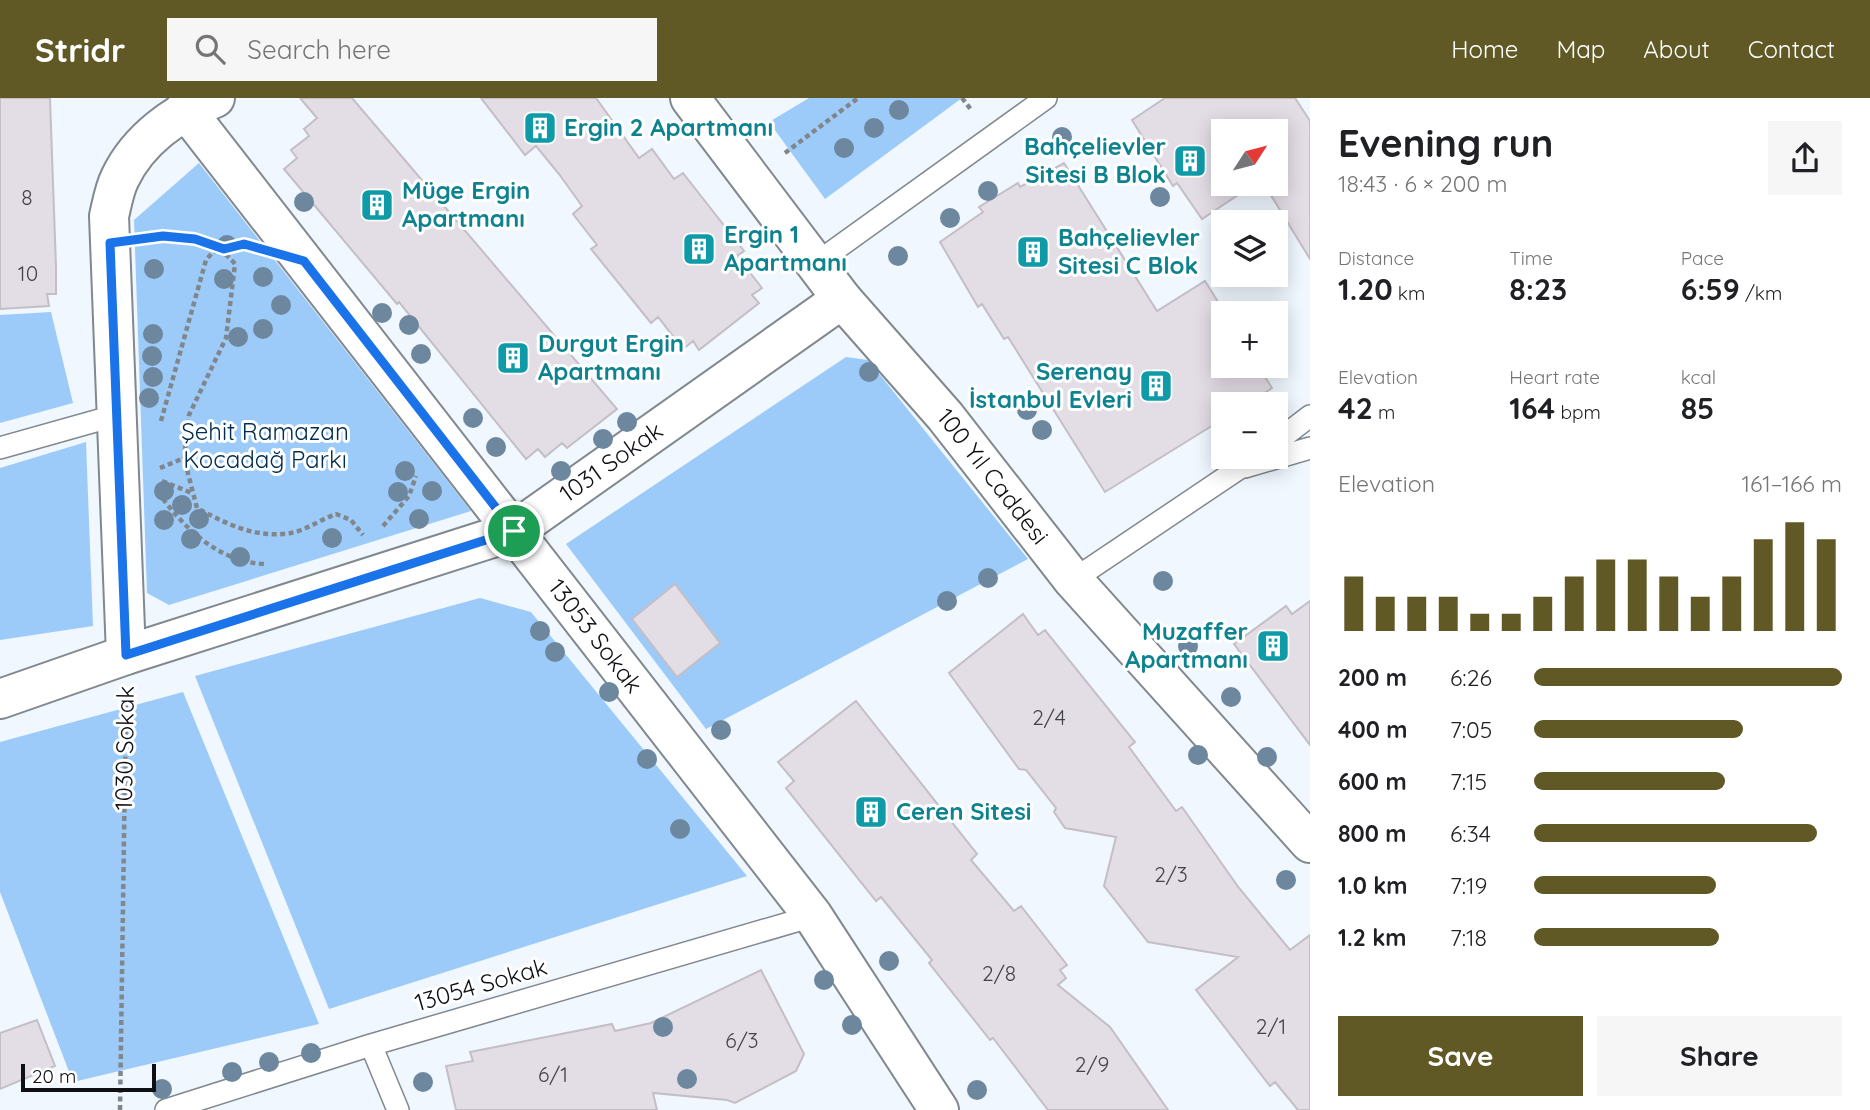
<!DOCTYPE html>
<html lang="en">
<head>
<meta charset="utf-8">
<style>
	:root { --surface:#fff; --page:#f6f6f6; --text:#202124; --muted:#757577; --accent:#615925 }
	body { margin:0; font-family:Quicksand,sans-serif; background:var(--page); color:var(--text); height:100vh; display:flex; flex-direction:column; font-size:26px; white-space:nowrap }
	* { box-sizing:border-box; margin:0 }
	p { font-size:23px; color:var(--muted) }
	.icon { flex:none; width:38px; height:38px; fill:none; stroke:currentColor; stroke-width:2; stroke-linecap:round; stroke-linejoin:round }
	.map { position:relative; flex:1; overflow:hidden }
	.side { display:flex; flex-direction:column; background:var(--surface); width:560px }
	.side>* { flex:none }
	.needle { width:46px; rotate:54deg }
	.controls { position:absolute; left:1211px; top:21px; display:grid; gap:14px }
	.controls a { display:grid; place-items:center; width:77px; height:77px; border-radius:0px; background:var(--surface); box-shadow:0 4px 18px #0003; font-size:35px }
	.scale { position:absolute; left:21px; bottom:18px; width:135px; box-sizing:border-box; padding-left:7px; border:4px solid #0e1013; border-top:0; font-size:19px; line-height:24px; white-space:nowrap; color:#0e1013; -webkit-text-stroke:5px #fff; paint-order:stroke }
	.pin { position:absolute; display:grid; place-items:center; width:60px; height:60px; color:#fff; margin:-30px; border:4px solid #fff; border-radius:50%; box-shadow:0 2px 7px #0007 }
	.round { display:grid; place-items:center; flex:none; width:74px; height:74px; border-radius:0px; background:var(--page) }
	.head { display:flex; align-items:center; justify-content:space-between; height:119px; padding:0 28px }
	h1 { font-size:38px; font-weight:700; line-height:52px }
	.stats { display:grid; grid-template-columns:repeat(3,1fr); gap:10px; height:119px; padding:7px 28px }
	.stats div { display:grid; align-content:center }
	.stats b { font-size:30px; font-weight:700 }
	.stats small { font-size:19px; font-weight:400 }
	.stats p { font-size:19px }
	.chart { height:196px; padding:14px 28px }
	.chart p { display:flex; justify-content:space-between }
	.chart svg { width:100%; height:126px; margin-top:7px; stroke:var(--accent); stroke-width:6 }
	.action { display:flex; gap:14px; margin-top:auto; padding:14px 28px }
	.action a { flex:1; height:80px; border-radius:0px; background:var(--accent); color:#fff; font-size:28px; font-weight:700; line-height:80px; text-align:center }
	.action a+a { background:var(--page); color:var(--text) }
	ul { padding:0 28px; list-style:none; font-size:23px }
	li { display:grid; grid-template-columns:112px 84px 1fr; align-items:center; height:52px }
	li i { height:18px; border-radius:9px; background:var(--accent) }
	header { display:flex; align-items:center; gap:42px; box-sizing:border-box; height:98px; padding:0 35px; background:var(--accent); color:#fff }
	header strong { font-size:33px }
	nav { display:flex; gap:38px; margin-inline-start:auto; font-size:24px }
	.search { width:490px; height:63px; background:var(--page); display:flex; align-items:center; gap:18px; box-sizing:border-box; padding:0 24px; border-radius:0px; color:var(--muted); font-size:26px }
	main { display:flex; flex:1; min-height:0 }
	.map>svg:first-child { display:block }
	.green { fill:#9ccbfa }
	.building { fill:#e3dde5; stroke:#c4bec6; stroke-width:2; fill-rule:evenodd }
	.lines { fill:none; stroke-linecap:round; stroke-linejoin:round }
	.service-casing { stroke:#81888e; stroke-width:24 }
	.minor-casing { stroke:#81888e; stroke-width:42 }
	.tertiary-casing { stroke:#81888e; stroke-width:42 }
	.path { stroke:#81868b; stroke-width:4.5; stroke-dasharray:5 3.5; stroke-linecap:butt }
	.service { stroke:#fff; stroke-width:21 }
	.minor { stroke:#fff; stroke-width:38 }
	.tertiary { stroke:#fff; stroke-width:38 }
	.tree { fill:#6c879e }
	.route-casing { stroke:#fff; stroke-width:14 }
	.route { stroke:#1a73e8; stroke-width:9 }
	.labels { text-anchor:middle; stroke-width:6; stroke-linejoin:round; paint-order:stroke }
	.number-label { font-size:21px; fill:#434348 }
	.culture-label { font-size:24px; font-weight:bold; fill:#0d838f; stroke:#fff; text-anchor:start }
	.park-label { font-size:24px; fill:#002c50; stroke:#fff }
	.street-label { font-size:24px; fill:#0e1013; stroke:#fff }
</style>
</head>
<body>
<header>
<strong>Stridr</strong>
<div class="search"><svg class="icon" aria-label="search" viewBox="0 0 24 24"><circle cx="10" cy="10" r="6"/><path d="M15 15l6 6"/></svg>Search here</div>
<nav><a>Home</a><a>Map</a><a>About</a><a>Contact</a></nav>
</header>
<main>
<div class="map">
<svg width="1310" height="1012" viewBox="0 0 1310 1012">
	<rect width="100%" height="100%" fill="#f0f7fe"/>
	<path class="green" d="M809,0H962L825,101L769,24Z
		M199,65L471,413L169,507L147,495L134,122Z
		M51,214L73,305L0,325V217Z
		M846,259L868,262L1028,461L706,631L566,446Z
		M86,344L93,528L0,542V370Z
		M480,500L531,514L747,778L329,911L195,578Z
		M183,594L319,926L73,984L0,794V644Z"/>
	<path class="building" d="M0,0H50L56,169V196H47L49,208L0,211Z
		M300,0H352L617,311L567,350L562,345L545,359L538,351L526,361L399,204L397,206L284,71L297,60L291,52L309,38L304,31L317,20Z
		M481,0H596L639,60L652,51L674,81L683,75L744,153L737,158L762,190L752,197L759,205L699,252L693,243L683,251L658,219L651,225L591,151L597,147L573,116L582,108L559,76L536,48L525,57Z
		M1165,0H1295L1310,23V161L1264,86L1247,97L1244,93L1202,121L1177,85L1173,88L1132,22ZM1223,33H1276V86H1223Z
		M1064,65L1157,213L1205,183L1225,215L1223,268H1258L1272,290L1247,306H1223V321L1105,394L1008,239L1004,241L982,206L978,209L940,144L983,114L979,109L1000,96L1018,85L1020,89Z
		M675,486L720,545L677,579L632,521Z
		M1310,503V647L1234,546L1286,508L1292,516Z
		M1023,516L1038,537L1045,532L1135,644L1129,649L1176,713L1182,709L1239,790L1290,852L1310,837V1012H1298L1275,984L1270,988L1196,892L1238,859L1148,844L1104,788L1116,739L1065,730L1054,714L1056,710L1026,672L1019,671L949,575Z
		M856,603L977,756L971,762L1014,813L1021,808L1067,867L1060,872L1066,880L1058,887L1110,929L1168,1012H1048L993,940L990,942L929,865L932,862L881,799L876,803L786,690L794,683L778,664Z
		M761,872L804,956L796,973L735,1005L727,1002L653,995L657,1012H456L446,968L473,963L470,954L612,926L615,933L651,925Z
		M37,922L55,968L0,991V935Z"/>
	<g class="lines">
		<defs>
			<path id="service" d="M815,166L1046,0
				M1276,344L1310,318
				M0,350L117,317
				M1245,369L1310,350
				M1073,482L1256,359
				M371,947L398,1012
				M166,1012L371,947L813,818"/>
			<g id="minor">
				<path id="s1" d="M185,11L813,818L939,1012"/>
				<path d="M126,557L109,118C112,106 114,92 120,80C138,42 176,14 215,0"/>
				<path id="s2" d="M0,601L126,557L514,433L842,201"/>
			</g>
			<g id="tertiary">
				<path id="s3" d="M690,0L842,201L945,318L1073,482L1310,745"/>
			</g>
		</defs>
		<use href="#service" class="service-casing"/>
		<use href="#minor" class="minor-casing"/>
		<use href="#tertiary" class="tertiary-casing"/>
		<path class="path" d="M962,0L972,13
			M785,55L858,0
			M153,139C183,135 216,142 235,166L226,240L189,317L184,360L197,410C226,426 257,441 291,435C306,432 322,421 336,416L351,422L363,437
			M161,323L206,162L213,154L239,147
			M160,370L184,360
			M162,383L192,395
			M163,401C188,434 221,464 264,466
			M383,428L409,398L416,378
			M120,1012L126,603"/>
		<use href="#service" class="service"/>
		<use href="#minor" class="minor"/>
		<use href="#tertiary" class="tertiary"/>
	</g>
	<g class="tree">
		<circle cx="899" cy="12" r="10"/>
		<circle cx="874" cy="30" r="10"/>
		<circle cx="1062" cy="39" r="10"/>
		<circle cx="844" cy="50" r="10"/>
		<circle cx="988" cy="93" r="10"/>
		<circle cx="1160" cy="99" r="10"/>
		<circle cx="304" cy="104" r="10"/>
		<circle cx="950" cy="120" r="10"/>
		<circle cx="227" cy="147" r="10"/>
		<circle cx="898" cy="158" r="10"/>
		<circle cx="154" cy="171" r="10"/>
		<circle cx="263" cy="179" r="10"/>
		<circle cx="224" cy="181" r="10"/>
		<circle cx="281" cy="207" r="10"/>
		<circle cx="382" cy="215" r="10"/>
		<circle cx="409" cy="227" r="10"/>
		<circle cx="263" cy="231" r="10"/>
		<circle cx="153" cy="236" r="10"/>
		<circle cx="238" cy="239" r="10"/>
		<circle cx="421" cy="256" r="10"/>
		<circle cx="152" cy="258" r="10"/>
		<circle cx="869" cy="274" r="10"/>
		<circle cx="153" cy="279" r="10"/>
		<circle cx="149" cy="300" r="10"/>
		<circle cx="1027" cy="312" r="10"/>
		<circle cx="473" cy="320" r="10"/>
		<circle cx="627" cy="324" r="10"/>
		<circle cx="1042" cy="332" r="10"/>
		<circle cx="603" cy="341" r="10"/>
		<circle cx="496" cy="349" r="10"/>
		<circle cx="405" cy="373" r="10"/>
		<circle cx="561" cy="373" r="10"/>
		<circle cx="164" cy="393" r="10"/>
		<circle cx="432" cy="393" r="10"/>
		<circle cx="398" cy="394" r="10"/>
		<circle cx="182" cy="407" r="10"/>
		<circle cx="199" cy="421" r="10"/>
		<circle cx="419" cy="421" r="10"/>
		<circle cx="164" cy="422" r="10"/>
		<circle cx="332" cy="440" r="10"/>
		<circle cx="191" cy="441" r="10"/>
		<circle cx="240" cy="459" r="10"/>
		<circle cx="988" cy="480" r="10"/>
		<circle cx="1163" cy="483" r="10"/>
		<circle cx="947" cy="503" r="10"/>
		<circle cx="540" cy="533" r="10"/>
		<circle cx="1188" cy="548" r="10"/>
		<circle cx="555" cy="554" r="10"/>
		<circle cx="609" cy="594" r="10"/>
		<circle cx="1231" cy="599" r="10"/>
		<circle cx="721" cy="632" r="10"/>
		<circle cx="1198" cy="657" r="10"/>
		<circle cx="1267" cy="659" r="10"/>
		<circle cx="647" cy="661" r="10"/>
		<circle cx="680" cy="731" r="10"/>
		<circle cx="1286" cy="782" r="10"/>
		<circle cx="889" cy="863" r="10"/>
		<circle cx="824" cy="882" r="10"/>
		<circle cx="852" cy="927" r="10"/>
		<circle cx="663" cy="929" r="10"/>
		<circle cx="311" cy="955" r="10"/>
		<circle cx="269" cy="964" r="10"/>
		<circle cx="232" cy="974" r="10"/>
		<circle cx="687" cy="981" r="10"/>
		<circle cx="423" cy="984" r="10"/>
		<circle cx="162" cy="991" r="10"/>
		<circle cx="977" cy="992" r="10"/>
	</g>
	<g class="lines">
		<defs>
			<path id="route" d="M163,138L195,141L224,151L244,146L304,163L514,433L126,557L110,145Z"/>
		</defs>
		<use href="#route" class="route-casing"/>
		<use href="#route" class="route"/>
	</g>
	<defs>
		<symbol id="building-square" viewBox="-11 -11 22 22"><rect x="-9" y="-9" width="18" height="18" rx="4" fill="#0f9aa8" stroke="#fff"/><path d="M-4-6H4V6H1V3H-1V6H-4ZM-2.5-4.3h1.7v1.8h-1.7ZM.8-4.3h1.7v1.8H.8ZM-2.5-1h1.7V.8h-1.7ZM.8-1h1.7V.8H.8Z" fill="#fff"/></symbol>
	</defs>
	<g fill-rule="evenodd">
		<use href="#building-square" x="521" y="11" width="38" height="38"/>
		<use href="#building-square" x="1171" y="44" width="38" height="38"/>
		<use href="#building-square" x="358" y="88" width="38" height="38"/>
		<use href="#building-square" x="680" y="132" width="38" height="38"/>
		<use href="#building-square" x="1014" y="135" width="38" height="38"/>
		<use href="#building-square" x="494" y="241" width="38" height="38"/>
		<use href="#building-square" x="1137" y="269" width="38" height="38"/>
		<use href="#building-square" x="1254" y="529" width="38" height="38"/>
		<use href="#building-square" x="852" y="695" width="38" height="38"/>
	</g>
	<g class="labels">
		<g class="number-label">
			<text x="27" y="107">8</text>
			<text x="28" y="183">10</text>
			<text x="1049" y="627">2/4</text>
			<text x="1171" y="784">2/3</text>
			<text x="999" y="883">2/8</text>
			<text x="1271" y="936">2/1</text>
			<text x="742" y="950">6/3</text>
			<text x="1092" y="974">2/9</text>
			<text x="553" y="984">6/1</text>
		</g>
		<g class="culture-label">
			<text x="564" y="38">Ergin 2 Apartmanı</text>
			<text x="1166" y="57" text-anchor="end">Bahçelievler<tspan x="1166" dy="28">Sitesi B Blok</tspan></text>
			<text x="402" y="101">Müge Ergin<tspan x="402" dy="28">Apartmanı</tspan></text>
			<text x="724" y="145">Ergin 1<tspan x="724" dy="28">Apartmanı</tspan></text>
			<text x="1058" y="148">Bahçelievler<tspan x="1058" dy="28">Sitesi C Blok</tspan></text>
			<text x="538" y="254">Durgut Ergin<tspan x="538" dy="28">Apartmanı</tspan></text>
			<text x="1132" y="282" text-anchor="end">Serenay<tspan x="1132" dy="28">İstanbul Evleri</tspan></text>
			<text x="1248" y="542" text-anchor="end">Muzaffer<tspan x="1248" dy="28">Apartmanı</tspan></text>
			<text x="896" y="722">Ceren Sitesi</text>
		</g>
		<g class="park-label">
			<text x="265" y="342">Şehit Ramazan<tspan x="265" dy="28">Kocadağ Parkı</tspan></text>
		</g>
		<g class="street-label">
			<text dy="8" stroke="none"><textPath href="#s2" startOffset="660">1031 Sokak</textPath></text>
			<text dy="8" stroke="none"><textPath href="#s3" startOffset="485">100 Yıl Caddesi</textPath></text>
			<text dy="8" stroke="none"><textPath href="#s1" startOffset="668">13053 Sokak</textPath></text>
			<text transform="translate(125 650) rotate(-89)" y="8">1030 Sokak</text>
			<text transform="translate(481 887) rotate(-16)" y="8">13054 Sokak</text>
		</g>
	</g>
</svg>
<div class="controls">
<a><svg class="needle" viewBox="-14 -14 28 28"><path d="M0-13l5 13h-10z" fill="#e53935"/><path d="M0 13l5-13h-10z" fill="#757577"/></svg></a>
<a><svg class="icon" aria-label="layers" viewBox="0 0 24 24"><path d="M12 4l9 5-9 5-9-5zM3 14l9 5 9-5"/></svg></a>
<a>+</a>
<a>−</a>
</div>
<div class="scale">20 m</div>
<div class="pin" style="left:514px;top:433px;background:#1e9e55"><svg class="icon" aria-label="arrive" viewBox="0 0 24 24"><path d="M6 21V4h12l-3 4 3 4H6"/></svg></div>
</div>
<section class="side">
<div class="head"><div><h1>Evening run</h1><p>18:43 · 6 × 200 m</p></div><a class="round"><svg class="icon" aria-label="share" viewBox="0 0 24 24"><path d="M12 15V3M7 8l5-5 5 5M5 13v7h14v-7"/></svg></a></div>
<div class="stats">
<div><p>Distance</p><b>1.20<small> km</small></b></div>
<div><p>Time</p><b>8:23</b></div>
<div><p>Pace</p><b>6:59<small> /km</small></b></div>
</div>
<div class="stats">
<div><p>Elevation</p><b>42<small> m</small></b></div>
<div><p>Heart rate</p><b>164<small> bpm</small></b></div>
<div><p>kcal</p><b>85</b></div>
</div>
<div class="chart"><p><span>Elevation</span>161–166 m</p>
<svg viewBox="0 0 160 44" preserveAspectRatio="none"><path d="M5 44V25M15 44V32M25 44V32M35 44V32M45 44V38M55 44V38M65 44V32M75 44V25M85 44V19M95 44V19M105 44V25M115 44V32M125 44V25M135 44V12M145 44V6M155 44V12"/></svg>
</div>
<ul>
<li><b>200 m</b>6:26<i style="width:100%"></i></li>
<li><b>400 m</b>7:05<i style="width:68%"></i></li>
<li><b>600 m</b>7:15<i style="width:62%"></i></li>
<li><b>800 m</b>6:34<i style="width:92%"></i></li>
<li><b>1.0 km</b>7:19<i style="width:59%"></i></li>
<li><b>1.2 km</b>7:18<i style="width:60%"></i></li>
</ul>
<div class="action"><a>Save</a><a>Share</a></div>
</section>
</main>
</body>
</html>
